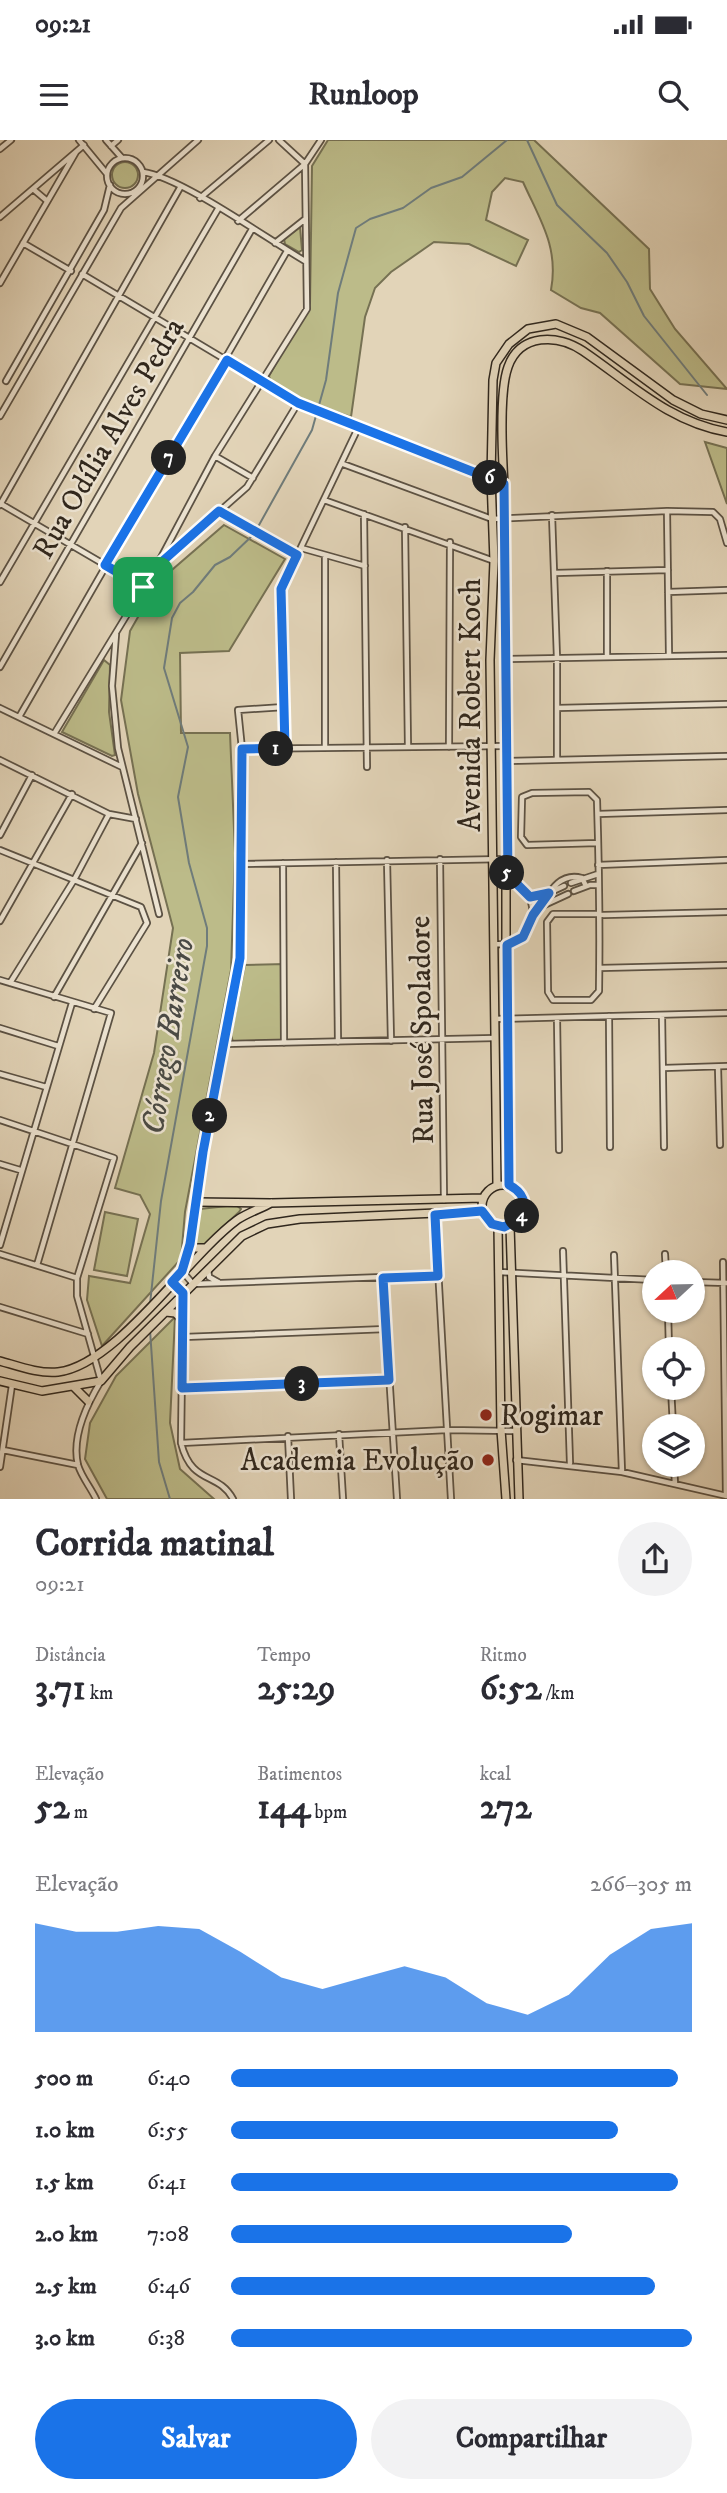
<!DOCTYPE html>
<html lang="pt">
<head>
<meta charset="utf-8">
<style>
	:root { --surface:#fff; --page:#f2f2f3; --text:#2b2b33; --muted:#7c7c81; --accent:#1a73e8 }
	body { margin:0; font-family:"IM FELL DW Pica",serif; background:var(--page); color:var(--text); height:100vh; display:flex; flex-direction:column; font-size:26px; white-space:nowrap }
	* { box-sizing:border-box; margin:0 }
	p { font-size:23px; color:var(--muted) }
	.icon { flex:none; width:38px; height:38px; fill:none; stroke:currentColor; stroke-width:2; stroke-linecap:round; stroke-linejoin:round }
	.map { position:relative; height:1359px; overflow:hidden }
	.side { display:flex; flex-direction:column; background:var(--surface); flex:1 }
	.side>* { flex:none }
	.needle { width:46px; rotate:248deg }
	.fabs { position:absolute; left:642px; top:1120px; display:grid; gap:14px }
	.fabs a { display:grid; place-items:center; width:63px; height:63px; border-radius:50%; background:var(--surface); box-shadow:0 2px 5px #0004; font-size:35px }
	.pin { position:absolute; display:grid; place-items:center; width:60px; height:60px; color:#fff; margin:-30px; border-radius:14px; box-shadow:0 4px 10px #0006 }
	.km { position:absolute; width:35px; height:35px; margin:-18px; border-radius:50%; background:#222; color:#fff; font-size:19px; line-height:35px; text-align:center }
	.round { display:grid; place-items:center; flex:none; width:74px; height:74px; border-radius:37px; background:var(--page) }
	.head { display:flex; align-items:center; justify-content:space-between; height:119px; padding:0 35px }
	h1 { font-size:38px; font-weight:700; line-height:52px }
	.metrics { display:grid; grid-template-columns:repeat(3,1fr); gap:10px; height:119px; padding:7px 35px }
	.metrics div { display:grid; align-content:center }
	.metrics b { font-size:35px; font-weight:700 }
	.metrics small { font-size:19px; font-weight:400 }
	.metrics p { font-size:19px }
	.chart { height:196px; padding:14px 35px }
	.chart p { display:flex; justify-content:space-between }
	.chart svg { width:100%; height:126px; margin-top:7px; fill:var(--accent); opacity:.7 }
	.cta { display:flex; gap:14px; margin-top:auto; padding:14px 35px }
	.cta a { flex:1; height:80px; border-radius:42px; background:var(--accent); color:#fff; font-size:28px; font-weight:700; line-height:80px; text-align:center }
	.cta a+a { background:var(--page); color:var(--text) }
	ul { padding:0 35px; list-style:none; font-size:23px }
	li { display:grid; grid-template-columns:112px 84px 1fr; align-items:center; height:52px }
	li i { height:18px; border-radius:9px; background:var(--accent) }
	.status { display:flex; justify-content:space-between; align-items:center; height:49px; padding:0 35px; background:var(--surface); direction:ltr }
	.status svg { height:19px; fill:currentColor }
	header { display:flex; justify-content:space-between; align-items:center; height:91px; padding:0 35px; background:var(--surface); font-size:32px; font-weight:700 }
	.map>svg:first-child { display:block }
	.green { fill:#bcbb89; stroke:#767153; stroke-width:2 }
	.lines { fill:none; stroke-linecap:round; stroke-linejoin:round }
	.stream { stroke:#6f7c7b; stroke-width:2 }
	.street-casing { stroke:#5c5244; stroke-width:8 }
	.primary-casing { stroke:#30271d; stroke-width:10 }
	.street { stroke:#ece3d1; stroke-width:4.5 }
	.primary { stroke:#e2d4b8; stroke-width:7 }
	.route-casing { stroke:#fff; stroke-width:14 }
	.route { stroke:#1a73e8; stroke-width:9 }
	.poi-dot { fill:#8f2418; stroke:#ece3d1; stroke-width:2.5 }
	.labels { text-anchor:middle; stroke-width:5; stroke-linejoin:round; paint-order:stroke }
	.street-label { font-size:30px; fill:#30271d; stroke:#ece3d1 }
	.poi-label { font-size:30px; fill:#30271d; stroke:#ece3d1; text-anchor:start }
	.water-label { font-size:32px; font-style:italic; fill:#4a4a44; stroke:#ece3d1 }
</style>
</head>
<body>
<div class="status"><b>09:21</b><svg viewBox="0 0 49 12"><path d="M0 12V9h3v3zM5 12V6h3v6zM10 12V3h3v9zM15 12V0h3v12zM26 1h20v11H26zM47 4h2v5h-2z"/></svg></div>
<header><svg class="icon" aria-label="menu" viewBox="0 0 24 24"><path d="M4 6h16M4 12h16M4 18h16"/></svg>Runloop<svg class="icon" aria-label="search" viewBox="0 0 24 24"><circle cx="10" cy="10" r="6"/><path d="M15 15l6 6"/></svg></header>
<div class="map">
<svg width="727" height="1359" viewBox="0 0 727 1359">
	<rect width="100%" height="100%" fill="#e2d4b8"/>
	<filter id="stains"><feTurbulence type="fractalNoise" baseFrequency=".00286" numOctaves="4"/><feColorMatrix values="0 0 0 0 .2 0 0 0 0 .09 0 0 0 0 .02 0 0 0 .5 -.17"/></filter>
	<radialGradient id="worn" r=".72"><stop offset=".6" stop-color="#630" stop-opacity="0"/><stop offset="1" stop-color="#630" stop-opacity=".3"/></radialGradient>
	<path class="green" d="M328,0H534L649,109L650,149L675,189L727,249L680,244L600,173L581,168L551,150C559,107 540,80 523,42L505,38L492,52L486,80L528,100L516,126L469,104L434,102L391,132L375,148L365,177L351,277L310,263L271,242L269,236L310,163L312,26Z
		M112 35a13 13 0 1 1 26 0a13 13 0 1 1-26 0Z
		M300,87L302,110L299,112L285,104L284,99Z
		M705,302L727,308V364Z
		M224,385L285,419L229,511L180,513L181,593H230L235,713L231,830L185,1072L181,1119L102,1206L87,1160L89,1136L130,1143L150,1074L140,1055L115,1048L154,913L173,788L138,654L121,560L130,491L158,442Z
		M104,520L110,525L109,572L115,615L112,616L62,592Z
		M285,824L281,900L233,902L231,895L245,825Z
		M236,1065L241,1069L239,1072L206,1103L201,1107L192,1105L200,1069Z
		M105,1072L138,1079L127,1136L94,1130Z
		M175,1177L170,1283L180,1329L214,1359H107L85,1319L90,1283L116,1236Z"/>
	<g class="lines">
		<path class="stream" d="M527,0L557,65L607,113L627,142L644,176L707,255
			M150,1164L161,1061L207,806V788L189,723L178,657L188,607L164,528L172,478L180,463L193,452L215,425L230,417L254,394L312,290L326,240L338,153L356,88L370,79L403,68L431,48L462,37L507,0
			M150,1190L159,1322L170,1359"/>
		<defs>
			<path id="street" d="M79,0L107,34
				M106,0L122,18
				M111,6L118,0
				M0,9L11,0
				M107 36a18 18 0 1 1 36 0a18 18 0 1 1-36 0Z
				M143,32C181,37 267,99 305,121
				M33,49L46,60
				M200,58L269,0
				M0,77L84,5
				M238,81L305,24L279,0
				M23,103L71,131
				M275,103L304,80
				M82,134L298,263L503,343
				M0,143L76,12
				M6,241L104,70L110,45
				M0,276L121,68L198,0
				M215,316L253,338
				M343,324L492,379L667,371L713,372L720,379L727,403
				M324,360L494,421
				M1,364L143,447
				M0,365L181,46
				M219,371L297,415
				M667,371L669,515
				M364,374L367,627
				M552,375L557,518V620
				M405,387L408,607
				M301,408L365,426
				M159,425L247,347L298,263
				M607,431V516
				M555,433L668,430
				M0,442L218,69
				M668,452L727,450
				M116,494L112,546L118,608L159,774
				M506,519L727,515
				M0,527L252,89
				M284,567L238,570L242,609L240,818L203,1012L190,1104L182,1131L193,1144L438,1135
				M0,568L122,627
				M557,568L727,564
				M19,577L287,111
				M54,594L156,427L215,316L307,169L305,24L321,0
				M449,607L450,402
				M285,608L281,449L359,286
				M325,608V416
				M242,609L505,606
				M0,620L109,674L136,679
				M506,621L727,616
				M598,674L727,670
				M0,695L32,635
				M598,703L527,705L521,697L522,657L532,653L589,652L597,660C599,724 600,788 599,851L591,860H553L548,852L547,782L553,774H598L604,775L727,772
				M0,710L141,767L147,783L94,869
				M440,719L444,1060
				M387,720L391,901
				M336,722L338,902
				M283,723L284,903
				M241,724L506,719
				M598,725L727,720
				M571,743L598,734
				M574,751L590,745H598
				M529,757H540L564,746
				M540,767C550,751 560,732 582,738L586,746
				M533,775L542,766L568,754
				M0,781L72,654
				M495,804C539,808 546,752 507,739
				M600,828L727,825
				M0,840L111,873L37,1125
				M10,843L74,740L109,674
				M54,857L142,703
				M662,875L664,1007
				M609,876L610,1007
				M557,878L559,1010
				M495,879L727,873
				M0,888L58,906
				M225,904L495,898
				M718,927L720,1005
				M664,928L727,926
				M0,934L46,947
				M0,980L114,1018L77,1138V1156L101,1241C87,1264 71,1296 78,1325C81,1336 91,1348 96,1359
				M0,1024L20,1030
				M435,1075L451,1359
				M0,1105L72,863
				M563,1111L570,1323
				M0,1114L77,1138
				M665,1114L666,1132
				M614,1115L622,1332
				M723,1122L726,1356
				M208,1129L209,1137L218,1142
				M498,1132L654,1140
				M383,1138L397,1359
				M172,1142L183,1153L181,1303C192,1346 218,1331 233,1359
				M693,1142L727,1143
				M0,1167L88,1194
				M668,1171L669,1209
				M184,1197L386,1189
				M182,1248L389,1240
				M671,1248L673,1286
				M339,1294L343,1359
				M288,1296L291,1359
				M181,1303L447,1290L516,1291
				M3,1310L78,1325
				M516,1320L622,1332L727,1356
				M674,1325L675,1344
				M0,1327L12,1245"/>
			<path id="primary" d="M482 1066a21 21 0 1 1 42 0a21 21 0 1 1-42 0Z
				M497,1045L490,520L494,421L491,338L493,240L496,223L509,204L528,189L556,184L587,197L673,260L701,274L727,280
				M509,1045L506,879V378C504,344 497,257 508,227C520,193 558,194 583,211C630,243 669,282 727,292
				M196,1062L271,1063L483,1058
				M510,1086L519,1359
				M498,1087L501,1290L506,1359
				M190,1104L193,1108H205
				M166,1172L175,1173L184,1181
				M0,1221C18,1226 39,1234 58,1232C117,1225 187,1117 237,1080C247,1073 260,1069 271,1063
				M0,1241L42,1251L101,1241L130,1207L242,1096L267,1084L300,1079L482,1071
				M74,1247L88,1261"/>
		</defs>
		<use href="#street" class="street-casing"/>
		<use href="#primary" class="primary-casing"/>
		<use href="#street" class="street"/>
		<use href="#primary" class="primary"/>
	</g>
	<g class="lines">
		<defs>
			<path id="route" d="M227,220L298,263L504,344L508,739L516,743L530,757L549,753L533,775L523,797L507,805L509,1045C523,1052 528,1064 521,1078L504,1087L492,1084L482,1071L435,1075L438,1136L383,1138L389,1240L182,1248L183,1153L172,1142L182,1131L190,1104L203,1012L240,818L242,609L285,608L281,449L297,415L219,371L156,427L143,447L105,425Z"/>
		</defs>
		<use href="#route" class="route-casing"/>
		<use href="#route" class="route"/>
	</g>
	<g class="poi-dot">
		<circle cx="486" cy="1275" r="7"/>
		<circle cx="488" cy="1320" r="7"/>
	</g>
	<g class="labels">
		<g class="street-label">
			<text transform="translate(108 298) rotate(-60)" y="10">Rua Odília Alves Pedra</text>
			<text transform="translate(470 565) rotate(-90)" y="10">Avenida Robert Koch</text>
			<text transform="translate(421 890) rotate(-91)" y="10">Rua José Spoladore</text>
		</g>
		<g class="poi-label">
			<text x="500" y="1285">Rogimar</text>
			<text x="474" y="1330" text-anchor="end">Academia Evolução</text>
		</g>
		<g class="water-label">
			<text transform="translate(167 896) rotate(-81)" y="11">Córrego Barreiro</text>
		</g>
	</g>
	<rect width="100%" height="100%" filter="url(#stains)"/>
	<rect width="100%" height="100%" fill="url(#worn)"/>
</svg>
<div class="fabs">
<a><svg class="needle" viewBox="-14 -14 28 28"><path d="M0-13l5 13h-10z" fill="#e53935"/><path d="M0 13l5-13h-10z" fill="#7c7c81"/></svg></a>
<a><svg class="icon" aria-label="locate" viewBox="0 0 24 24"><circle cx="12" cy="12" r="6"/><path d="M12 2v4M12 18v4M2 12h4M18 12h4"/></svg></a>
<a><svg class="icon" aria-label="layers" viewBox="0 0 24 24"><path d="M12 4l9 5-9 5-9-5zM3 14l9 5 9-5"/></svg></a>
</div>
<div class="pin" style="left:143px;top:447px;background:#1e9e55"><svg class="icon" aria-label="arrive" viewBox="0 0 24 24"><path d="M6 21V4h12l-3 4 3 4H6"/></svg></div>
<b class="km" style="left:276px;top:609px">1</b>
<b class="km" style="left:210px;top:976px">2</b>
<b class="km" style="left:302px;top:1244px">3</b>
<b class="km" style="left:522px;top:1076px">4</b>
<b class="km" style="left:507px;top:733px">5</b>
<b class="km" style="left:490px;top:338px">6</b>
<b class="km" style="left:169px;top:318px">7</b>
</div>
<section class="side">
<div class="head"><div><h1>Corrida matinal</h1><p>09:21</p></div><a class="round"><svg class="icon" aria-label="share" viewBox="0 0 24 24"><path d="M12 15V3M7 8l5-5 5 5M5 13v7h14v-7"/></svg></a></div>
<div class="metrics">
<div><p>Distância</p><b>3.71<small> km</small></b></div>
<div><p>Tempo</p><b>25:29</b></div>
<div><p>Ritmo</p><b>6:52<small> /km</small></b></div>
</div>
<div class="metrics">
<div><p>Elevação</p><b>52<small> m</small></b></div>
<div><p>Batimentos</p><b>144<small> bpm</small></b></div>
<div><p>kcal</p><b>272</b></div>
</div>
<div class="chart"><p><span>Elevação</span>266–305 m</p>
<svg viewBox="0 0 160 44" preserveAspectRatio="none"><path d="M0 44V6L10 9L20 9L30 7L40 8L50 16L60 25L70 29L80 25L90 21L100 25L110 34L120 38L130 31L140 17L150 8L160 6V44z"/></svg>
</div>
<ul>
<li><b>500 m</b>6:40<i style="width:97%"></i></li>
<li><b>1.0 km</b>6:55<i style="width:84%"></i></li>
<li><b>1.5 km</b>6:41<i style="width:97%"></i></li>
<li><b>2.0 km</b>7:08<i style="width:74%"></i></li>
<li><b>2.5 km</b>6:46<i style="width:92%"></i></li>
<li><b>3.0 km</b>6:38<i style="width:100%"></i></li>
</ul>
<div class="cta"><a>Salvar</a><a>Compartilhar</a></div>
</section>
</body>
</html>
